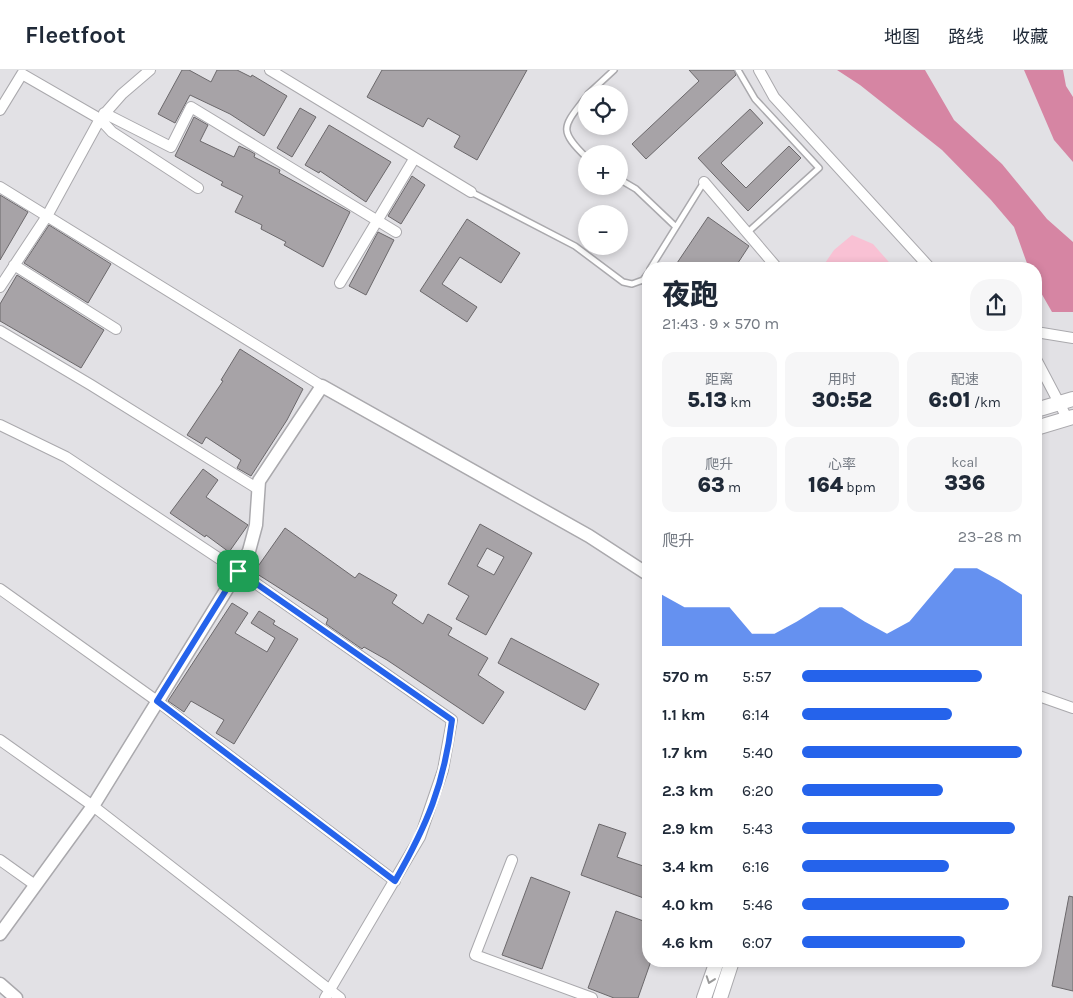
<!DOCTYPE html>
<html lang="zh">
<head>
<meta charset="utf-8">
<style>
	:root { --surface:#fff; --page:#f6f6f7; --text:#1f2937; --muted:#747a83; --line:#e0e1e3; --accent:#2563eb }
	body { margin:0; font-family:Karla,"Noto Sans SC",sans-serif; background:var(--page); color:var(--text); height:100vh; display:flex; flex-direction:column; font-size:19px; white-space:nowrap }
	* { box-sizing:border-box; margin:0 }
	p { font-size:16px; color:var(--muted) }
	.icon { flex:none; width:28px; height:28px; fill:none; stroke:currentColor; stroke-width:2; stroke-linecap:round; stroke-linejoin:round }
	.map { position:relative; flex:1; overflow:hidden }
	.drawer { position:absolute; left:642px; top:192px; width:400px; height:705px; display:flex; flex-direction:column; background:var(--surface); border-radius:20px; box-shadow:0 2px 8px #0003 }
	.drawer>* { flex:none }
	.fabs { position:absolute; left:578px; top:15px; display:grid; gap:10px }
	.fabs a { display:grid; place-items:center; width:50px; height:50px; border-radius:50%; background:var(--surface); box-shadow:0 2px 8px #0003; font-size:25px }
	.pin { position:absolute; display:grid; place-items:center; width:42px; height:42px; color:#fff; margin:-21px; border-radius:10px; box-shadow:0 2px 8px #0006 }
	.round { display:grid; place-items:center; flex:none; width:52px; height:52px; border-radius:20px; background:var(--page) }
	.summary { display:flex; align-items:center; justify-content:space-between; height:85px; padding:0 20px }
	h1 { font-size:28px; font-weight:800; line-height:38px }
	.stats { display:grid; grid-template-columns:repeat(3,1fr); gap:8px; height:85px; padding:5px 20px }
	.stats div { display:grid; align-content:center; border-radius:12px; background:var(--page); text-align:center }
	.stats b { font-size:21px; font-weight:800 }
	.stats small { font-size:14px; font-weight:400 }
	.stats p { font-size:14px }
	.chart { height:140px; padding:10px 20px }
	.chart p { display:flex; justify-content:space-between }
	.chart svg { width:100%; height:90px; margin-top:5px; fill:var(--accent); opacity:.7 }
	ul { padding:0 20px; list-style:none; font-size:16px }
	li { display:grid; grid-template-columns:80px 60px 1fr; align-items:center; height:38px }
	li i { height:12px; border-radius:6px; background:var(--accent) }
	header { display:flex; align-items:center; gap:30px; box-sizing:border-box; height:70px; padding:0 25px; background:var(--surface); border-bottom:1px solid var(--line) }
	header strong { font-size:24px }
	nav { display:flex; gap:28px; margin-inline-start:auto; font-size:18px }
	.map>svg:first-child { display:block }
	.green { fill:#f9c1d4 }
	.forest { fill:#d685a3 }
	.building { fill:#a7a3a7; stroke:#6b686b; fill-rule:evenodd }
	.lines { fill:none; stroke-linecap:round; stroke-linejoin:round }
	.service-casing { stroke:#aaa9ad; stroke-width:8 }
	.minor-casing { stroke:#aaa9ad; stroke-width:12 }
	.tertiary-casing { stroke:#aaa9ad; stroke-width:15 }
	.secondary-casing { stroke:#aaa9ad; stroke-width:16 }
	.service { stroke:#fff; stroke-width:5 }
	.minor { stroke:#fff; stroke-width:10 }
	.tertiary { stroke:#fff; stroke-width:12 }
	.secondary { stroke:#fff; stroke-width:14 }
	.oneway { stroke:#9a9a9a }
	.route-casing { stroke:#fff; stroke-width:10 }
	.route { stroke:#2563eb; stroke-width:6 }
</style>
</head>
<body>
<header>
<strong>Fleetfoot</strong>
<nav><a>地图</a><a>路线</a><a>收藏</a></nav>
</header>
<div class="map">
<svg width="1073" height="928" viewBox="0 0 1073 928">
	<rect width="100%" height="100%" fill="#e2e1e5"/>
	<path class="green" d="M852,165L873,174L895,199H821L834,180Z"/>
	<path class="forest" d="M837,0H925L954,50L1002,94L1047,149L1073,172V242H1052L1036,214V199H1029L1014,157L991,130L942,80L860,15Z
		M1024,0H1063L1066,16L1073,27V92L1054,70Z"/>
	<path class="building" d="M182,0H189L211,12L217,0H237L251,7L252,5L287,26L264,66L230,44L190,25L175,53L158,44Z
		M382,0H527L477,90L454,77L460,66L428,48L423,57L367,27Z
		M689,0H734L736,5L646,89L632,74L699,11Z
		M300,38L316,47L292,87L277,78Z
		M750,39L763,53L721,93L746,118L789,76L801,88L748,141L698,88Z
		M194,47L208,55L200,71L234,87L239,76L250,81L255,84L254,87L280,100L279,103L350,142L323,197L284,175L286,172L261,159L262,155L235,142L243,126L221,115L223,112L175,86Z
		M329,55L391,92L366,132L320,101L319,103L305,95Z
		M412,106L425,115L401,154L388,146Z
		M0,125L28,142L0,190Z
		M708,147L749,176L734,199H673Z
		M467,149L520,183L501,213L460,187L442,214L477,237L467,252L420,221Z
		M49,155L111,194L88,233L24,193Z
		M378,162L394,170L366,225L349,216Z
		M17,205L104,260L81,298L0,251V234Z
		M240,279L303,319L287,350L251,406L237,398L241,390L206,367L202,374L187,365L223,311L221,310Z
		M203,399L218,410L206,427L248,455L229,482L206,465L205,467L170,443Z
		M480,454L532,483L486,565L456,549L469,526L448,514ZM487,478L504,487L494,505L477,496Z
		M285,458L355,508L359,503L397,525L392,533L423,554L428,544L452,558L448,565L488,588L478,605L504,622L483,654L387,590L364,577L362,579L326,554L328,549L254,502Z
		M232,533L248,543L235,563L267,582L275,568L251,553L259,541L275,551L273,554L298,569L234,674L216,663L224,650L191,631L184,642L168,631Z
		M511,568L599,614L585,640L498,593Z
		M599,754L626,763L617,787L649,798V830L581,805Z
		M531,807L570,822L542,899L502,885Z
		M1069,826L1073,827V921L1052,916Z
		M616,841L649,853V891H651L638,928H614L588,918Z"/>
	<g class="lines">
		<defs>
			<path id="service" d="M738,0L755,29L819,98L748,162
				M588,24L614,0
				M586,27C564,56 557,59 586,87
				M619,109L636,119L676,157
				M471,122L575,176L623,212L632,214L643,210
				M650,199L704,112
				M649,202L643,210L649,214"/>
			<path id="minor" d="M270,0L471,122
				M759,0L774,27L931,199
				M0,40L22,4L100,49L112,62L198,118
				M104,43L171,77L191,37L396,162
				M704,112L778,199
				M0,117L322,316
				M14,195L116,259
				M340,213L414,89
				M0,217L47,146L100,49L122,24L150,0
				M0,261L91,315L258,419
				M1036,262L1073,268
				M1036,289L1067,348
				M0,355L66,387L238,501L452,650L443,700L420,767L325,928
				M0,519L157,631L395,811
				M1036,625L1073,638
				M0,670L93,736L340,928
				M0,790L35,815
				M512,790L475,885L592,928"/>
			<path id="tertiary" d="M0,864L93,736L238,501L249,481L256,455L259,411L322,316L589,466L649,505
				M0,914L16,928"/>
			<path id="secondary" d="M1036,340L1073,329
				M1036,358L1073,347
				M704,928L717,891
				M720,928L732,891"/>
		</defs>
		<use href="#service" class="service-casing"/>
		<use href="#minor" class="minor-casing"/>
		<use href="#tertiary" class="tertiary-casing"/>
		<use href="#secondary" class="secondary-casing"/>
		<use href="#service" class="service"/>
		<use href="#minor" class="minor"/>
		<use href="#tertiary" class="tertiary"/>
		<use href="#secondary" class="secondary"/>
	</g>
	<defs><path id="oneway-chevron" d="M-2-3.5L2.5 0L-2 3.5" fill="none" stroke-width="1.6" stroke-linecap="round" stroke-linejoin="round" transform="scale(1.25)"/></defs>
	<use class="oneway" href="#oneway-chevron" transform="translate(710 910) rotate(109)"/>
	<g class="lines">
		<defs>
			<path id="route" d="M238,501L452,650C444,715 427,755 395,811L157,631Z"/>
		</defs>
		<use href="#route" class="route-casing"/>
		<use href="#route" class="route"/>
	</g>
</svg>
<div class="fabs">
<a><svg class="icon" aria-label="locate" viewBox="0 0 24 24"><circle cx="12" cy="12" r="6"/><path d="M12 2v4M12 18v4M2 12h4M18 12h4"/></svg></a>
<a>+</a>
<a>−</a>
</div>
<div class="pin" style="left:238px;top:501px;background:#1e9e55"><svg class="icon" aria-label="arrive" viewBox="0 0 24 24"><path d="M6 21V4h12l-3 4 3 4H6"/></svg></div>
<section class="drawer">
<div class="summary"><div><h1>夜跑</h1><p>21:43 · 9 × 570 m</p></div><a class="round"><svg class="icon" aria-label="share" viewBox="0 0 24 24"><path d="M12 15V3M7 8l5-5 5 5M5 13v7h14v-7"/></svg></a></div>
<div class="stats">
<div><p>距离</p><b>5.13<small> km</small></b></div>
<div><p>用时</p><b>30:52</b></div>
<div><p>配速</p><b>6:01<small> /km</small></b></div>
</div>
<div class="stats">
<div><p>爬升</p><b>63<small> m</small></b></div>
<div><p>心率</p><b>164<small> bpm</small></b></div>
<div><p>kcal</p><b>336</b></div>
</div>
<div class="chart"><p><span>爬升</span>23–28 m</p>
<svg viewBox="0 0 160 44" preserveAspectRatio="none"><path d="M0 44V19L10 25L20 25L30 25L40 38L50 38L60 32L70 25L80 25L90 32L100 38L110 32L120 19L130 6L140 6L150 12L160 19V44z"/></svg>
</div>
<ul>
<li><b>570 m</b>5:57<i style="width:82%"></i></li>
<li><b>1.1 km</b>6:14<i style="width:68%"></i></li>
<li><b>1.7 km</b>5:40<i style="width:100%"></i></li>
<li><b>2.3 km</b>6:20<i style="width:64%"></i></li>
<li><b>2.9 km</b>5:43<i style="width:97%"></i></li>
<li><b>3.4 km</b>6:16<i style="width:67%"></i></li>
<li><b>4.0 km</b>5:46<i style="width:94%"></i></li>
<li><b>4.6 km</b>6:07<i style="width:74%"></i></li>
</ul>
</section>
</div>
</body>
</html>
